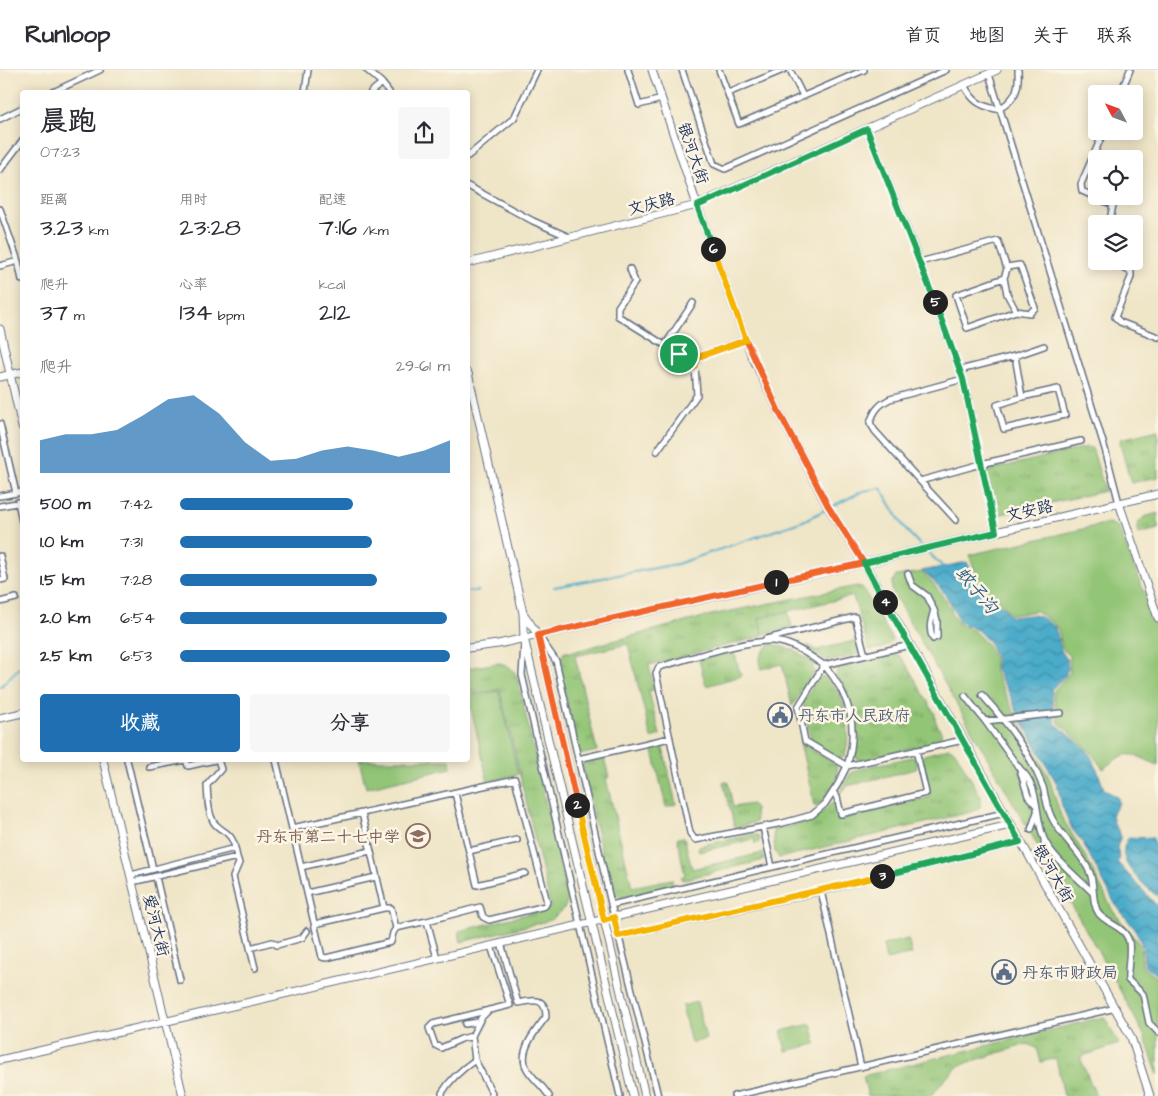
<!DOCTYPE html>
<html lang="zh">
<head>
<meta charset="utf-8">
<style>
	:root { --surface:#fff; --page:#f7f7f7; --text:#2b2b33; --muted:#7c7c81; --line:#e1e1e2; --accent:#1f6fb2 }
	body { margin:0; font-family:"Architects Daughter","LXGW WenKai TC",sans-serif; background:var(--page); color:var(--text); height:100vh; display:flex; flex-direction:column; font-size:19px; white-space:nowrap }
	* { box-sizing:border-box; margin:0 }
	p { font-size:16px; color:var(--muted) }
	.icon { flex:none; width:28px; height:28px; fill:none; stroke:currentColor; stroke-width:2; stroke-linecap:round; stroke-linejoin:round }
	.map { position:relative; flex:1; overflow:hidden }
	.details { position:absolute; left:20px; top:20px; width:450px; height:672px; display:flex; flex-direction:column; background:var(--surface); border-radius:5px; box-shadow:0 2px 12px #0003 }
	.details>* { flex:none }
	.needle { width:32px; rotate:311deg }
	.tools { position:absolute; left:1088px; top:15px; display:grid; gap:10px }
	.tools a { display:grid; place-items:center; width:55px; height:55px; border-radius:5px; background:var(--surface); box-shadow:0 2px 12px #0003; font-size:25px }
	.pin { position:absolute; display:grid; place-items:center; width:42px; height:42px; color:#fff; margin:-21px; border:2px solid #fff; border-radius:50%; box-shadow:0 1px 5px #0007 }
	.km { position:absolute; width:25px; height:25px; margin:-12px; border-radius:50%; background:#222; color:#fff; font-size:14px; line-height:25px; text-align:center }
	.round { display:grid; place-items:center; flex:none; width:52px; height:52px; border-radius:5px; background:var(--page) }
	.overview { display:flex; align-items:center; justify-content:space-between; height:85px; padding:0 20px }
	h1 { font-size:28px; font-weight:600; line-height:38px }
	.figures { display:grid; grid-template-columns:repeat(3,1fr); gap:8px; height:85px; padding:5px 20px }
	.figures div { display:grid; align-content:center }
	.figures b { font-size:25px; font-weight:600 }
	.figures small { font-size:14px; font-weight:400 }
	.figures p { font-size:14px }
	.chart { height:140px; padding:10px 20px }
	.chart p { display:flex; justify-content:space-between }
	.chart svg { width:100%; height:90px; margin-top:5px; fill:var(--accent); opacity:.7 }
	.button { display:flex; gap:10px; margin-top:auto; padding:10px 20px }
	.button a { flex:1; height:58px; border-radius:5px; background:var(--accent); color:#fff; font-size:20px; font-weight:600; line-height:58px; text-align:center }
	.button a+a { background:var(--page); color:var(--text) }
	ul { padding:0 20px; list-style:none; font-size:16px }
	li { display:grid; grid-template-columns:80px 60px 1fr; align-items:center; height:38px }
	li i { height:12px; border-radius:6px; background:var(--accent) }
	header { display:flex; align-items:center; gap:30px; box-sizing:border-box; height:70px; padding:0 25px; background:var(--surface); border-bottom:1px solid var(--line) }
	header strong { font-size:24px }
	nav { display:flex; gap:28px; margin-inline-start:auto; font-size:18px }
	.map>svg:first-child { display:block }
	.grass { fill:url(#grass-tufts); stroke:#577a6a }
	.park { fill:#93c576; stroke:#577a6a }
	.water { fill:url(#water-waves); stroke:#336e94 }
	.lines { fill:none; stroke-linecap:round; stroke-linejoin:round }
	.stream { stroke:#4bacca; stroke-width:2 }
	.street-casing { stroke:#656f83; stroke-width:8 }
	.secondary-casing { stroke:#656f83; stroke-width:9 }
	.street { stroke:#fff; stroke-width:5 }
	.secondary { stroke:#fff; stroke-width:7 }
	.split-1-casing { stroke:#fff; stroke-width:10 }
	.split-2-casing { stroke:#fff; stroke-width:10 }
	.split-3-casing { stroke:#fff; stroke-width:10 }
	.split-4-casing { stroke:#fff; stroke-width:10 }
	.split-5-casing { stroke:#fff; stroke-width:10 }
	.split-6-casing { stroke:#fff; stroke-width:10 }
	.split-7-casing { stroke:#fff; stroke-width:10 }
	.split-1 { stroke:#f0652b; stroke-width:6 }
	.split-2 { stroke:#f0652b; stroke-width:6 }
	.split-3 { stroke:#f5b400; stroke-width:6 }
	.split-4 { stroke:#22a559; stroke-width:6 }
	.split-5 { stroke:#22a559; stroke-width:6 }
	.split-6 { stroke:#22a559; stroke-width:6 }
	.split-7 { stroke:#f5b400; stroke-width:6 }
	.labels { text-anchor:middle; stroke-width:5; stroke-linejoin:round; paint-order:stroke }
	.street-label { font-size:16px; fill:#1b2f5e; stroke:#fcf5e5 }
	.service-label { font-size:16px; fill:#4e5e75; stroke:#fcf5e5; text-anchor:start }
	.education-label { font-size:16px; fill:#785e54; stroke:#fcf5e5; text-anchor:end }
	.water-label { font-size:18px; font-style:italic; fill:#2c5b84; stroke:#fcf5e5 }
</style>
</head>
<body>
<header>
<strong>Runloop</strong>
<nav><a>首页</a><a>地图</a><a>关于</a><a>联系</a></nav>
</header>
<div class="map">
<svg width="1158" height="1026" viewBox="0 0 1158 1026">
	<defs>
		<pattern id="grass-tufts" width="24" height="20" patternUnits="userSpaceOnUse" patternTransform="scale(1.25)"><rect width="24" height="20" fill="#93c576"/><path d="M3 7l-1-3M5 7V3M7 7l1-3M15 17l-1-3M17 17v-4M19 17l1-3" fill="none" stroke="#77a064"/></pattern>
		<pattern id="water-waves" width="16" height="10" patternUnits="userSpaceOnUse" patternTransform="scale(1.25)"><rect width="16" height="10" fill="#4bacca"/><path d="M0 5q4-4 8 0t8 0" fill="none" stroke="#3e8ca7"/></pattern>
	</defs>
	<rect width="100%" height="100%" fill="#fcf5e5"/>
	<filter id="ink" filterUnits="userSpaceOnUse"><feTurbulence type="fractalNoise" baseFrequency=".02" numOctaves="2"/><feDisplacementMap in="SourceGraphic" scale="10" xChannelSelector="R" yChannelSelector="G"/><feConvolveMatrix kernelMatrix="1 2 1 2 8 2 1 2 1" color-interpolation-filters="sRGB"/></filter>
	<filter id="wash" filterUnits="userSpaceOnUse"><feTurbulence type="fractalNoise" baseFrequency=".0096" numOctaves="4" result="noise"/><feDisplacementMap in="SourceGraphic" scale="20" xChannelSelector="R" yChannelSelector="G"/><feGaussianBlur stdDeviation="1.12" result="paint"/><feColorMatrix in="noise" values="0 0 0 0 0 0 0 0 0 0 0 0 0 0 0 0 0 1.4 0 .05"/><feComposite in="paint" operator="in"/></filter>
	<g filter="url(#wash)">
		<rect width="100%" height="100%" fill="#efe5c7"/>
		<path class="grass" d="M1158,360V407L1131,413L1120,374L1121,369Z
			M1087,377L1092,378L1105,421L997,445L986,401Z
			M1158,443V459L1138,464V453L1144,447Z
			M857,516L862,517L891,567L892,571C886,579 878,579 869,580L853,526L760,548L763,564L760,567L649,595L654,619L649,622L660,665L651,668L628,574L575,586L597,681L579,685L559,595L564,582H572L711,545Z
			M854,571L857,573L859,584C832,591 831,596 808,579V575L817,580Z
			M772,574L794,580L813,593L814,603L792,636L782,594L761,599L759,590C762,583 765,577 772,574Z
			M731,583L735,585L741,606L706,616L699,590Z
			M896,584L901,587L906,594L935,644C933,655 947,662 939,671L864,690L857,689L854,684C858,662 854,642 845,622C842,614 835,609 837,600L840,597Z
			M499,593C509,595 513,598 517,607L568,829L565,837L551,850L461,872L459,861L551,838L500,620L468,624V598Z
			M825,606C847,624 852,660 845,686L840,689L811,671L803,633L817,609Z
			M800,672L836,695C842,711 827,725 817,737L814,736L810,716Z
			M662,674L676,734L666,737L652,677Z
			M949,678L955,681L981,727L980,737L975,741L779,788L775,781L773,760C797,754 815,752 832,733H835L839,750L930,727L922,688L924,685Z
			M912,687L915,689L917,697L916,699L847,716L841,723L840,721L851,703L862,698Z
			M604,688L609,707L606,709L632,817L672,809L673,816C660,819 634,829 621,827C616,826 612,821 609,817L582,694Z
			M723,712H728L733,737L752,734L755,739L756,752L735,758Z
			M754,764L759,766V772L755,774L754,769L699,782L698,780L699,776Z
			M684,767L692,799L763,783L764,790L682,810L681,807L685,805L677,768Z
			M1104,947L1119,974L1080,987L1096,1026H1064L1056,988L1041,992L1037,978L1027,974L960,995L944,1010L931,1026H868L863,1006Z"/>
		<path class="park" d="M1109,453L1118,457L1158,557V695C1129,683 1129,678 1103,699L1090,681L1058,652L1053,622L1070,602L1069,586L1062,578L1058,559L1053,553L1036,541L1012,545L1001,533L990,529L981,515L969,485Z
			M922,502L932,512L951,538L952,545L959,554L974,561L987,574L994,588L995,602L1016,646L1049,708L1061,746L1087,789L1113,841L1140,875L1143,898L1158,909V1005L1144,965L1114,909L892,521V513L896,506Z
			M788,541L792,557L763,564L759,548Z
			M499,621L518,704L488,712L468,626Z
			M359,690H450L451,698L366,718Z
			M908,869L912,884L886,890L883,875Z
			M697,932L706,969L691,973L682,936Z
			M811,954L816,974L786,981L781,961Z"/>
		<path class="water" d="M967,492L982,524L990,532L1003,536L1011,547C1036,545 1034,541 1055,557L1061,580L1067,590L1068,599L1065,606L1051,620L1055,653L1087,680L1095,694L1104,719L1118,728L1119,733L1112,745L1114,754L1120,763V769L1117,777L1120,789L1117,792L1158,837V906L1145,896L1142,875L1134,858L1115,834L1083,773L1072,759L1062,736L1057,714L1018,644L1009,623L996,600V589L989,572L977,560L959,552C953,533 938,512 922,501Z
			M1129,767L1153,768L1154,774L1158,778V827C1143,813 1111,791 1129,767Z"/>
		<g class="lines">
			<path class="stream" d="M831,437L863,421L881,418L905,459L923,478
				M927,481L943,497
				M554,517L677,494L803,451L827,439
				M468,521H479
				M0,617L22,595"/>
		</g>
	</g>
	<g filter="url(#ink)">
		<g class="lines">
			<defs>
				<path id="street" d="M367,0L382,13L371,22
					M628,0L639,35L662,29
					M682,0L714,94L725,99L946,0
					M719,0L739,54L864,0
					M790,0L803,26
					M989,4L1105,379L1119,433
					M382,13L389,22
					M964,15C972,30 979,36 996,39
					M53,22L100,0
					M305,22L308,0
					M728,23L783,0
					M1120,24L1130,0
					M1002,37C1017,28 1019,16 1018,0
					M0,49L22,38
					M867,59L913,174L963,309L996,462
					M1104,61L1081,114L1082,121L1113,135L1111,145L1108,154
					M468,86L514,48L537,0
					M0,100L22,71
					M468,116L533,151L569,167
					M0,139L18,191
					M1096,183V185
					M1109,191L1131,202V207L1115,247L1120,252L1158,267
					M920,192L998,171L1007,199L1004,208L956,225L967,258L1016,241L1007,224L1004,208
					M0,196L18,191L22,210
					M1007,197L1020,195L1035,238L1030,243L1016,241
					M630,199L635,212L618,237V246L679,284
					M665,275L693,233
					M677 290a10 10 0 1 1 20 0a10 10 0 1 1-20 0Z
					M1015,286L1044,276
					M698,287L746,269
					M960,300L1015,286L1022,327L997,335L1004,359L1065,345L1058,319L1022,327
					M0,354L16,423
					M657,381L697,325L695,297
					M920,411L875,361L870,353C874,341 878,335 890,329L963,309
					M0,426L22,422
					M18,432L22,452
					M0,436L22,432
					M956,450L920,411L981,394L1081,371
					M0,486L5,509L0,510
					M908,504L912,515L927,526L934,540C931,550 928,559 933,569
					M0,532L16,528
					M934,540L937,550V567
					M540,568L556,591L614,847L658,1026
					M766,569L855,547L865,585
					M524,574L522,605L620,1026
					M910,575L824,595C810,586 796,575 780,572C756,566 685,590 659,597L656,603L690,763L695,770L783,753L812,745L825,734L838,714L847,696L963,670
					M824,595C850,625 859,657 847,696L805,671L798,637Z
					M982,625C1006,651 1030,683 1043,717C1046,728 1047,740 1053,750C1063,769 1082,783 1090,803C1095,815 1091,833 1099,844C1107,854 1126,857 1129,872C1131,883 1127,899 1128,910L1143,924L1149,953L1158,962
					M965,626L985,651L1061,643
					M985,651L1019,698C1041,717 1034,745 1044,769C1050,785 1080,810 1093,823
					M578,689L670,668
					M127,690L153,799
					M186,690L188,696L215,690
					M218,690L221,699L207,715C208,726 207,740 213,751C219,762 231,759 235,778
					M276,690L322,887L326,888L391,872L393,863L396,858L391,838H384L362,743L515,709L547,832L545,836L489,850L483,847L480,837L427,851L437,888
					M149,697L185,690
					M1019,697L1028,726L1036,735
					M833,722L837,727L841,744L926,723L916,680
					M455,723L477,815L525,803
					M292,758L362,743
					M1031,760L1037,742
					M1044,770L1045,787
					M469,781L517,770
					M301,797L370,781
					M772,797L1004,743
					M131,805L235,778L237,787
					M156,807L180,910
					M132,812L237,787L239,793L233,807L255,898
					M821,821L861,997
					M307,823L376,807
					M611,835L772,797L763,757
					M315,854L384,838
					M396,858L427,851
					M619,866L821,821L1020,772
					M501,873L518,933C533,930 546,926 546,947C536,960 517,982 527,999C533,1009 543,1016 549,1026
					M250,878L272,872L277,875L302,868L307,861
					M465,954L479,952
					M472,966L481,948L489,940
					M475,990L492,1023L491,1026
					M442,1026V1023C450,1009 462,999 475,990L472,966L461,969L441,978L435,975L429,958L433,954L510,935L491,876
					M734,1026L1116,938"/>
				<path id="secondary" d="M652,0L697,135L751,284L779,342L828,437L864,493L1131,967L1150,1026
					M468,193L697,135L997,0
					M0,259L22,357
					M468,303L523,543
					M0,307L22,302
					M1119,433L1158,548
					M468,578L498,574L864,493L1158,424
					M0,648L22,643
					M103,690L183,1026
					M0,990L1010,755
					M633,1026L524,568L523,543L538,565L645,1026"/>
			</defs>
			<use href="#street" class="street-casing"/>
			<use href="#secondary" class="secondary-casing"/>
			<use href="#street" class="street"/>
			<use href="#secondary" class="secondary"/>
		</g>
	</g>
	<g class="lines" filter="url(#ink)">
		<defs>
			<path id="split-1" d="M679,284L688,279L694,281L698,287L746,270L779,342L828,436L864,493L776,512"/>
			<path id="split-2" d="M577,735L538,565L776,512"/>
			<path id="split-3" d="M577,735L604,850L614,847L618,866L882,806"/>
			<path id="split-4" d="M882,806L1020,772L885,532"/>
			<path id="split-5" d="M885,532L864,493L996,462L963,309L935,232"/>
			<path id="split-6" d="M713,179L697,136L867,59L935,232"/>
			<path id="split-7" d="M679,284L677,290L680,297L689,300L695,297L698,287L746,270L713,179"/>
		</defs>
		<use href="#split-1" class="split-1-casing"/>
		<use href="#split-2" class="split-2-casing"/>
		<use href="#split-3" class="split-3-casing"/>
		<use href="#split-4" class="split-4-casing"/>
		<use href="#split-5" class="split-5-casing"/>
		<use href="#split-6" class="split-6-casing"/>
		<use href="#split-7" class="split-7-casing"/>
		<use href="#split-1" class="split-1"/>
		<use href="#split-2" class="split-2"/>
		<use href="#split-3" class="split-3"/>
		<use href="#split-4" class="split-4"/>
		<use href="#split-5" class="split-5"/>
		<use href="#split-6" class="split-6"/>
		<use href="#split-7" class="split-7"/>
	</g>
	<defs>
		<symbol id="civic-ring" viewBox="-11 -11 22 22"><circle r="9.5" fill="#fcf5e5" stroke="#5c6f8a" stroke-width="1.5"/><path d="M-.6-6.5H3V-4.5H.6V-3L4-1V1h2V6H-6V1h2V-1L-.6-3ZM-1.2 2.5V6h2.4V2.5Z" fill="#5c6f8a"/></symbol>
		<symbol id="school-ring" viewBox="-11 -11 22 22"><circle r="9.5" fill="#fcf5e5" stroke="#8d6e63" stroke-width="1.5"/><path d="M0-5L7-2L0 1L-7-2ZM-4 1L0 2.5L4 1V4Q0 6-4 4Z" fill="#8d6e63"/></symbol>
	</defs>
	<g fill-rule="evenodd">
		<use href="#civic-ring" x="766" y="631" width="28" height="28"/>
		<use href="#school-ring" x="404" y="752" width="28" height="28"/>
		<use href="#civic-ring" x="990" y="888" width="28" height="28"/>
	</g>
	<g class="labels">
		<g class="street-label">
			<text transform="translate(694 83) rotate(71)" y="6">银河大街</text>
			<text transform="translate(651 133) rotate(-14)" y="6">文庆路</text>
			<text transform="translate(1029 440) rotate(-13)" y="6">文安路</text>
			<text transform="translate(1054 803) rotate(60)" y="6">银河大街</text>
			<text transform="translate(157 855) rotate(76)" y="6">爱河大街</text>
		</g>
		<g class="service-label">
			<text x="798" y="651">丹东市人民政府</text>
			<text x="1022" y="908">丹东市财政局</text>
		</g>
		<g class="education-label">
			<text x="400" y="772">丹东市第二十七中学</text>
		</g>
		<g class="water-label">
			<text transform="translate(977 520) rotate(51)" y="6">蚊子沟</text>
		</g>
	</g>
</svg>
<div class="tools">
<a><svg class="needle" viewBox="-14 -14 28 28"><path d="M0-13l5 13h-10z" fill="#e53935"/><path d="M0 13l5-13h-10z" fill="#7c7c81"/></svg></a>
<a><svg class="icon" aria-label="locate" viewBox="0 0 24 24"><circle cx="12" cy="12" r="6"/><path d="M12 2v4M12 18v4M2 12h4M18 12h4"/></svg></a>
<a><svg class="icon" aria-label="layers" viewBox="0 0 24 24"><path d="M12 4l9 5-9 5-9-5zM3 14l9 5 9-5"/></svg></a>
</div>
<div class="pin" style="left:679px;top:284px;background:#1e9e55"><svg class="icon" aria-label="arrive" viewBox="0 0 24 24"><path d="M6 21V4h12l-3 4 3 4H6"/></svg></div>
<b class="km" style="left:776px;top:512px">1</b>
<b class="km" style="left:577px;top:735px">2</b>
<b class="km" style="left:882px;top:806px">3</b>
<b class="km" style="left:885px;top:532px">4</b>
<b class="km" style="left:935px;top:232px">5</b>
<b class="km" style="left:713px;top:179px">6</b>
<section class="details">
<div class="overview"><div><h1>晨跑</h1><p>07:23</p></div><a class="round"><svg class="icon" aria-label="share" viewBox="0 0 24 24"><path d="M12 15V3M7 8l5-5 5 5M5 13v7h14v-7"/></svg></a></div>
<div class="figures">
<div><p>距离</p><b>3.23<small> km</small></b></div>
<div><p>用时</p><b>23:28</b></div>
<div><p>配速</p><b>7:16<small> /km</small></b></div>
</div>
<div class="figures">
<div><p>爬升</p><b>37<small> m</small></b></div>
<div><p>心率</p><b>134<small> bpm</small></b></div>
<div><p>kcal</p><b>212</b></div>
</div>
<div class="chart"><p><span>爬升</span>29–61 m</p>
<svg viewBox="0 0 160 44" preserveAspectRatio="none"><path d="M0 44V28L10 25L20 25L30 23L40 16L50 8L60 6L70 15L80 29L90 38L100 37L110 33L120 31L130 33L140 36L150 33L160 28V44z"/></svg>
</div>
<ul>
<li><b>500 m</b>7:42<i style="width:64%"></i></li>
<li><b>1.0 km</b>7:31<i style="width:71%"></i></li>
<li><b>1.5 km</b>7:28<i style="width:73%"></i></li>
<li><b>2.0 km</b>6:54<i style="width:99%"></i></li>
<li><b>2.5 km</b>6:53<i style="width:100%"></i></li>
</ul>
<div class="button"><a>收藏</a><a>分享</a></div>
</section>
</div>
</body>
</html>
